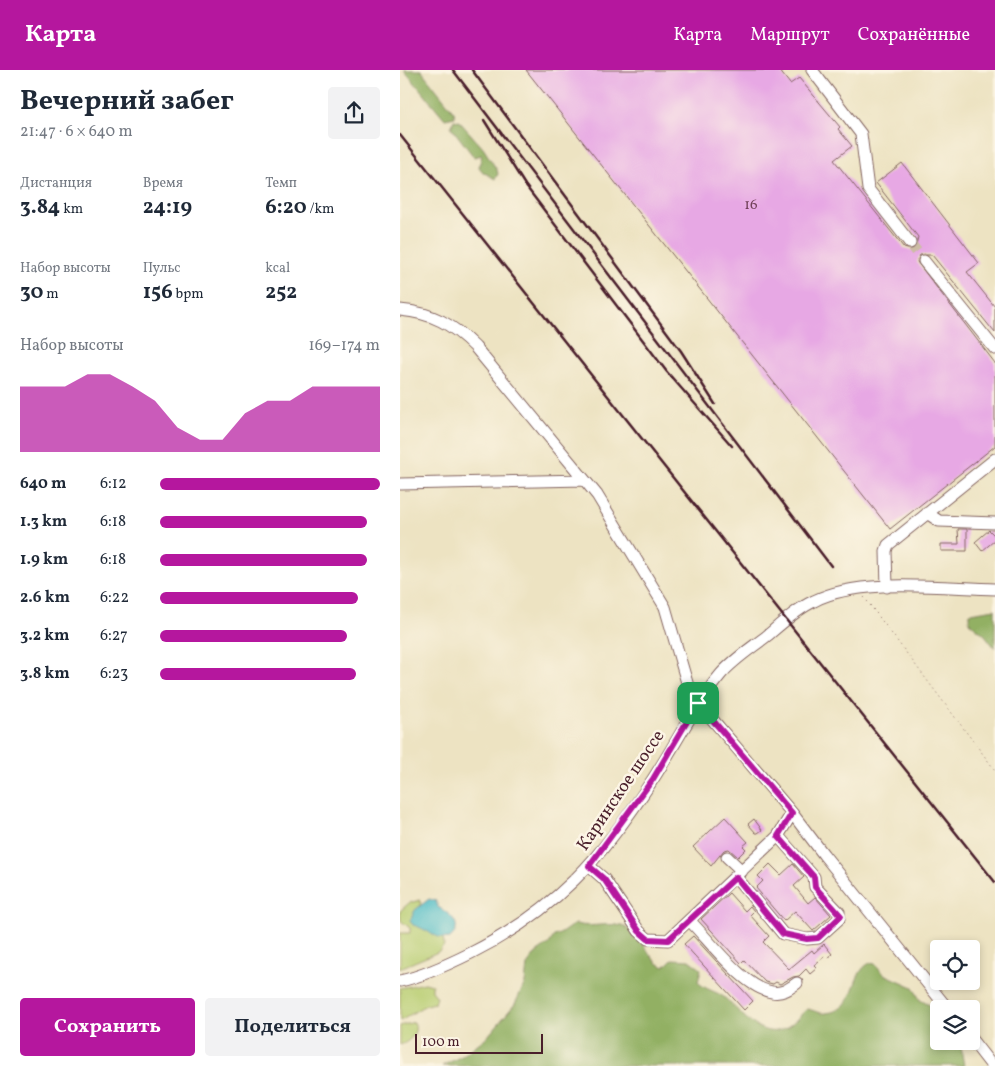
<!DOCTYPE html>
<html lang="ru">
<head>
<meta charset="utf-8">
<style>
	:root { --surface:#fff; --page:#f2f2f3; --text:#1f2937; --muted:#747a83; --accent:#b5179e }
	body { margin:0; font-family:Vollkorn,serif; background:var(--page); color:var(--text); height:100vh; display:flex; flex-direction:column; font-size:19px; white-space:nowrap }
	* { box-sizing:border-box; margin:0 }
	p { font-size:16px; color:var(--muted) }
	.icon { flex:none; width:28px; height:28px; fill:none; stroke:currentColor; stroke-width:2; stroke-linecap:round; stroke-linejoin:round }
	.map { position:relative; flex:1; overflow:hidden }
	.side { display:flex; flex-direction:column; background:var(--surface); width:400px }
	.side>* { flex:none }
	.buttons { position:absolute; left:530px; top:870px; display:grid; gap:10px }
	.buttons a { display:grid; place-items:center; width:50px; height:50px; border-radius:5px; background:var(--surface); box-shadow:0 2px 8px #0003; font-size:25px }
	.scale { position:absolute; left:15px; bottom:12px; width:128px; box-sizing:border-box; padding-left:5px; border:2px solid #4a1f2b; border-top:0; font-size:14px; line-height:18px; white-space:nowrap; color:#4a1f2b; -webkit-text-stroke:4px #fcf5e5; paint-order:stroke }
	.pin { position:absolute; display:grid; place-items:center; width:42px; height:42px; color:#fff; margin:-21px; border-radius:10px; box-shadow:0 2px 8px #0006 }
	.round { display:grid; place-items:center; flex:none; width:52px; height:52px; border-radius:5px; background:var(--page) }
	.overview { display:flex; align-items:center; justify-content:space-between; height:85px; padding:0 20px }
	h1 { font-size:28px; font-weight:700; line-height:38px }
	.metrics { display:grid; grid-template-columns:repeat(3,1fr); gap:8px; height:85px; padding:5px 20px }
	.metrics div { display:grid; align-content:center }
	.metrics b { font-size:21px; font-weight:700 }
	.metrics small { font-size:14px; font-weight:400 }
	.metrics p { font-size:14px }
	.chart { height:140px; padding:10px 20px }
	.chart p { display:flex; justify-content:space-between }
	.chart svg { width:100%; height:90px; margin-top:5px; fill:var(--accent); opacity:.7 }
	.cta { display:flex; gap:10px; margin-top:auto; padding:10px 20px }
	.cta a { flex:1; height:58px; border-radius:5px; background:var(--accent); color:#fff; font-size:20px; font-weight:700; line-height:58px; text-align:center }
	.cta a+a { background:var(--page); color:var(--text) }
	ul { padding:0 20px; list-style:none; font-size:16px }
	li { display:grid; grid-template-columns:80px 60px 1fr; align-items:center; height:38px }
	li i { height:12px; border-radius:6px; background:var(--accent) }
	header { display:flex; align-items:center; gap:30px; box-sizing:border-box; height:70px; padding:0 25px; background:var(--accent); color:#fff }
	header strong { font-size:24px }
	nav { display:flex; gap:28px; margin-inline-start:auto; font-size:18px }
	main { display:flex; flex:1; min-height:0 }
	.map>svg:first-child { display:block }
	.green { fill:#b8cd71; stroke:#81764e }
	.forest { fill:#92b063; stroke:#6e6847 }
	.water { fill:#4ebcc6; stroke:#4c6e78 }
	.building { fill:#e7a8e4 }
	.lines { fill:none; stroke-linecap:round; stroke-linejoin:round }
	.minor-tunnel { stroke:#ccbca4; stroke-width:11; stroke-dasharray:11 5.5; stroke-linecap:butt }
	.minor-casing { stroke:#836460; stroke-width:13 }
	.path { stroke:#836460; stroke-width:1; stroke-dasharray:1 4; stroke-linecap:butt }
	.minor { stroke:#fff; stroke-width:11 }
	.rail { stroke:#4a1f2b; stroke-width:2.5 }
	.route-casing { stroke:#fff; stroke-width:10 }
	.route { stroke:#b5179e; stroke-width:6 }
	.labels { text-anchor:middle; stroke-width:5; stroke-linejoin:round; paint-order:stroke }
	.number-label { font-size:15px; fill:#714159 }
	.street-label { font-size:18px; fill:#4a1f2b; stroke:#fcf5e5 }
</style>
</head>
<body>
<header>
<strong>Карта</strong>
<nav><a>Карта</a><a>Маршрут</a><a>Сохранённые</a></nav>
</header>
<main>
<section class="side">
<div class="overview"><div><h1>Вечерний забег</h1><p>21:47 · 6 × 640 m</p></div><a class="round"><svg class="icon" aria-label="share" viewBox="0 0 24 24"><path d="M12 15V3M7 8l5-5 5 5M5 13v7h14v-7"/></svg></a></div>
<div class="metrics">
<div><p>Дистанция</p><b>3.84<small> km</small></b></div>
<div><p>Время</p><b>24:19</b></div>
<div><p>Темп</p><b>6:20<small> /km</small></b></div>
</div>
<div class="metrics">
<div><p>Набор высоты</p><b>30<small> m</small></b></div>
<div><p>Пульс</p><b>156<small> bpm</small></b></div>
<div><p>kcal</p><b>252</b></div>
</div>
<div class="chart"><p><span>Набор высоты</span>169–174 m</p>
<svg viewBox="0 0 160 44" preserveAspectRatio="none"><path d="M0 44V12L10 12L20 12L30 6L40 6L50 12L60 19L70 32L80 38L90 38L100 25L110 19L120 19L130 12L140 12L150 12L160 12V44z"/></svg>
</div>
<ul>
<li><b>640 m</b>6:12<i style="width:100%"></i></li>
<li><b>1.3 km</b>6:18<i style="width:94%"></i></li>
<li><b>1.9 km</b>6:18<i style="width:94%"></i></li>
<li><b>2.6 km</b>6:22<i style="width:90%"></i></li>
<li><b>3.2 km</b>6:27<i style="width:85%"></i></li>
<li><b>3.8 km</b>6:23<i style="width:89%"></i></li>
</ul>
<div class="cta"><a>Сохранить</a><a>Поделиться</a></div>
</section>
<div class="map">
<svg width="595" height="996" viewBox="0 0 595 996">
	<rect width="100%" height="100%" fill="#fcf5e5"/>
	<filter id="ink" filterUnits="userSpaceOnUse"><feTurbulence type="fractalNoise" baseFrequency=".02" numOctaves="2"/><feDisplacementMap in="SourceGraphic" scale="10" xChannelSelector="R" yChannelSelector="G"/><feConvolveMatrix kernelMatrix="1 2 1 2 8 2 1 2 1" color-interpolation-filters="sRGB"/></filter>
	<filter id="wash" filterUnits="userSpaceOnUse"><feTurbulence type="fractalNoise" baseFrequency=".0096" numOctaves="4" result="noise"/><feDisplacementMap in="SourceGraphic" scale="20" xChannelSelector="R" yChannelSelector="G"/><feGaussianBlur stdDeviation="1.12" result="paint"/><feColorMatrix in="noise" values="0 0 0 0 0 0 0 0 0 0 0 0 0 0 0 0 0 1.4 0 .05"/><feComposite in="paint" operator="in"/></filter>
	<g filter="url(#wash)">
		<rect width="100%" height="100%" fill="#ede3c2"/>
		<path class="green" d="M20,830C22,847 45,859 44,876L38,882L0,898V863H10V858L1,851L0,841L9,833Z
			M25,913L32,915V921L37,927L35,933C22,934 12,945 0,951V918Z
			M14,952C19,962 10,972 0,975V956Z"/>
		<path class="forest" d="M4,0H21L54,42L55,47L45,49Z
			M54,50L59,51L83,78L97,100L98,104L95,109L83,102L79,97L82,85L74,87L51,57Z
			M595,539V578L585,565L569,552L570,543Z
			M176,854C193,859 211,850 227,858C247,869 246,889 264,897L272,889L289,890L301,899L298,912C305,920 317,921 325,928C342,943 364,975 390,955C396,951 401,944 407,939C414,940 419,944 426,943C459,940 449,903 470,893L475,894L484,904L513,917L520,930L537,939L539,971H560L564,996H42L62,986L88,966L115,934L125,913L127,895L136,883L149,874L154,866C163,864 167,857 176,854Z"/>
		<path class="water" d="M29,829L36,831L38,837C50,844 65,855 50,868C37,871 26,858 13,855L10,851L15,840Z"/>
		<g id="blocks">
			<path class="building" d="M126,0H379L390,14L399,8L440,57L438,59L452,76L434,90L504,178L511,180L515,179L518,167L476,113L502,93L579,193L567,202L595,237V263L532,185H520L517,192L595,293V376L490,459Z
				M558,459H567V481H541V474H559Z
				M589,460L595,466V470L582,481L575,472Z
				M325,747L348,772L343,776L346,779L338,787L329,779L324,780L311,796L293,777Z
				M354,749L362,760L358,763H356L348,754Z
				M370,794L381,805L393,794L404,807L394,816L408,833L415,827L431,845L413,861L395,841L384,851L356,818L363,811L358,806Z
				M329,823L345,841L350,836L354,841L350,845L369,866L363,872L389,899L412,880L414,883L424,874L432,884L427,888L425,886L414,895L417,898L410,904L406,899L399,906L393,907L380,914L376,912L373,914L365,912L344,890L341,893L301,849Z
				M293,866L353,931L344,940L284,874Z"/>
		</g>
	</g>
	<g filter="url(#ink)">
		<use href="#blocks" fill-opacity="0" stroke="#836460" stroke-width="1"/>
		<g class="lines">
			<path class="minor-tunnel" d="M510,173L524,191"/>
			<defs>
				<path id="minor" d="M412,0L461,64L468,119L510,173
					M524,191L595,279
					M0,240C33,243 52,254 75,277L197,425L265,537L290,623L392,743L424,785L548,939
					M0,414L184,410
					M527,443L539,451L595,453
					M487,517L486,481L488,475L595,389
					M327,787L342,801
					M189,796L204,809L239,861L248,869L268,870L378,766L392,743
					M336,807L383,864L407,869L418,868L439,849V842L415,817L414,807L378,766
					M290,851C310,871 344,918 372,922C382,924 389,919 397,913
					M0,911C24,906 49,894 71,883C155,841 202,788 253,709C276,674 294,636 321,604C334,589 353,577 368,565C382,553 397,539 414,531C460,507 544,518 595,519
					M571,969L592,996"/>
			</defs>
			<use href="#minor" class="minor-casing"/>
			<path class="path" d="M464,527L595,700"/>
			<use href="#minor" class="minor"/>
			<path class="rail" d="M53,0L431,496
				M72,0L281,281L315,334
				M84,50L125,115L267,302L332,376
				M0,65L595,812"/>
		</g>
	</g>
	<g class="lines" filter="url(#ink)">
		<defs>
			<path id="route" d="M298,633L392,743L378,766L414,807L415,817L441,846L418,868L407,869L383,864L336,807L268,870L248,869L239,861L204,809L189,796L253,709Z"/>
		</defs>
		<use href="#route" class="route-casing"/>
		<use href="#route" class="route"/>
	</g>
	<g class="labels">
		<g class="number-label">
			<text x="351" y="139">16</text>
		</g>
		<g class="street-label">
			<text transform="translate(220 720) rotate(-56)" y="6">Каринское шоссе</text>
		</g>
	</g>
</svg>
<div class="buttons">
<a><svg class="icon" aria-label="locate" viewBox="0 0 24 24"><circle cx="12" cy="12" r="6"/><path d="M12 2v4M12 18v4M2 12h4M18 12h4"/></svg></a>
<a><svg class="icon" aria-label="layers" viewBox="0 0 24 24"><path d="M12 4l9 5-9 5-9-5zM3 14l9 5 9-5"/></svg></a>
</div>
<div class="scale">100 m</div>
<div class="pin" style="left:298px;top:633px;background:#1e9e55"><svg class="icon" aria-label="arrive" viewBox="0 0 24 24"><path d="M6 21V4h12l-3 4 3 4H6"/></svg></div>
</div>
</main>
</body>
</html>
